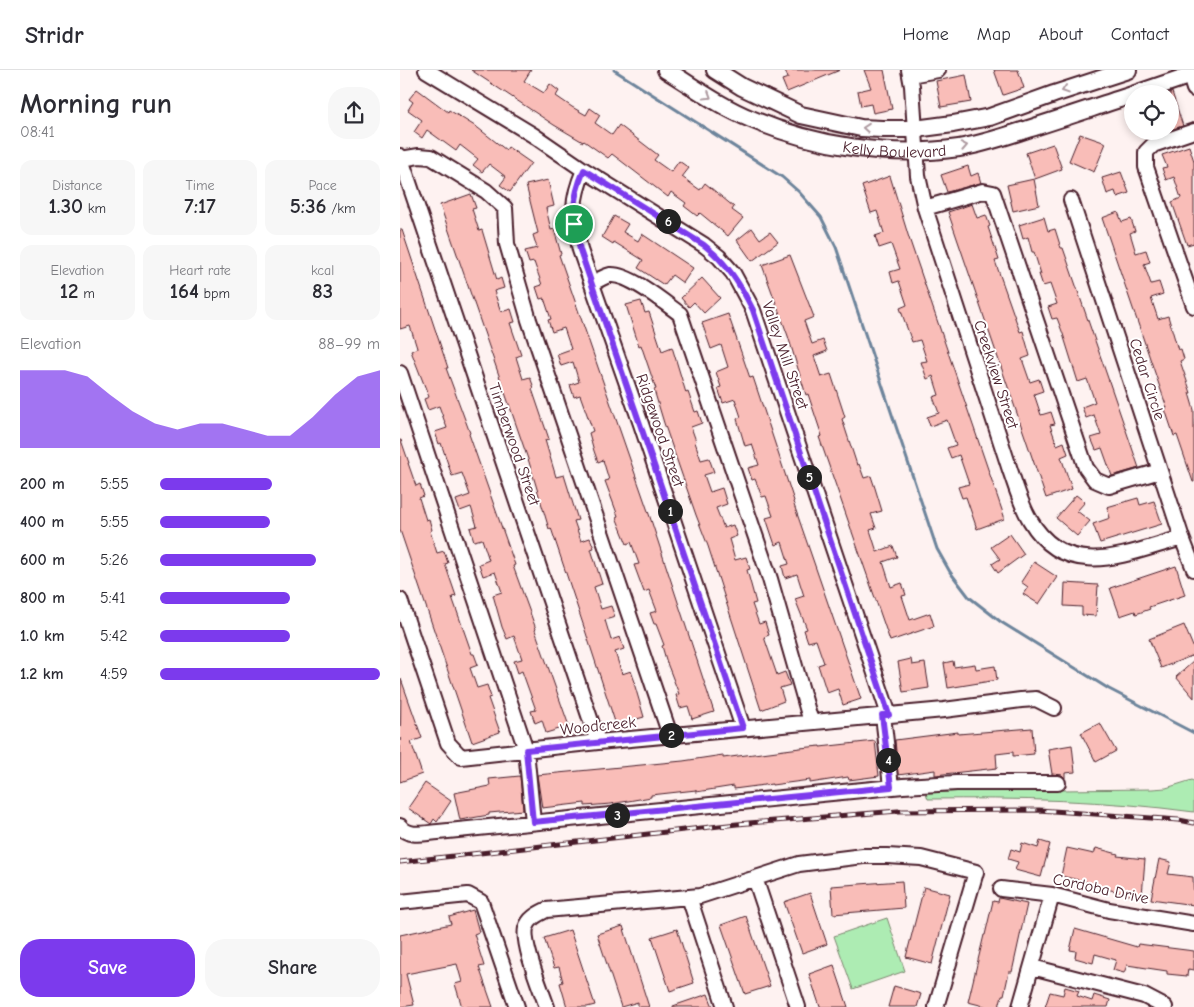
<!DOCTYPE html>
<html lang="en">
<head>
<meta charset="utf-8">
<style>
	:root { --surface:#fff; --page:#f7f7f7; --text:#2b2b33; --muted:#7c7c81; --line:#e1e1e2; --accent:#7c3aed }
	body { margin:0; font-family:"Comic Neue",sans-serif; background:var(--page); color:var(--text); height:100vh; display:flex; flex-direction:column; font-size:19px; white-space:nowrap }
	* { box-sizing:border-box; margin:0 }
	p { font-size:16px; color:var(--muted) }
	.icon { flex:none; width:28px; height:28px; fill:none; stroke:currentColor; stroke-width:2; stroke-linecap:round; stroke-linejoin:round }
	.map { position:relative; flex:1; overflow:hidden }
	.panel { display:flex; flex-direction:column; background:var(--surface); width:400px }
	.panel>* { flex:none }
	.fabs { position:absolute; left:724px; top:15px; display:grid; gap:10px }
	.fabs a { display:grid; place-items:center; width:55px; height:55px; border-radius:50%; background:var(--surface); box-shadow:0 2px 8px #0003; font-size:25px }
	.pin { position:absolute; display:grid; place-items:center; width:42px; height:42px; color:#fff; margin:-21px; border:2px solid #fff; border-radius:50%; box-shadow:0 1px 5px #0007 }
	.km { position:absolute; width:25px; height:25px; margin:-12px; border-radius:50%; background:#222; color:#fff; font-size:14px; line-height:25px; text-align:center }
	.round { display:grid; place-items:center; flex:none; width:52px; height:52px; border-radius:20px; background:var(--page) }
	.summary { display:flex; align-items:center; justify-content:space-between; height:85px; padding:0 20px }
	h1 { font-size:28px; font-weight:600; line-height:38px }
	.metrics { display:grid; grid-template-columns:repeat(3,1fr); gap:8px; height:85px; padding:5px 20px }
	.metrics div { display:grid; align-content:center; border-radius:12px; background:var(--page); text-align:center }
	.metrics b { font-size:21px; font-weight:600 }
	.metrics small { font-size:14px; font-weight:400 }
	.metrics p { font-size:14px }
	.chart { height:140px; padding:10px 20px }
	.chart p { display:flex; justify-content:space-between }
	.chart svg { width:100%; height:90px; margin-top:5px; fill:var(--accent); opacity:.7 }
	.primary-button { display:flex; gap:10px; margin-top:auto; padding:10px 20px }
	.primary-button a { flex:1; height:58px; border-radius:20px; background:var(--accent); color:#fff; font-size:20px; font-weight:600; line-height:58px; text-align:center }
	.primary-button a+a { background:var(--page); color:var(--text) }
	ul { padding:0 20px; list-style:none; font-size:16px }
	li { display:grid; grid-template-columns:80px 60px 1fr; align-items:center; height:38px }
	li i { height:12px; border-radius:6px; background:var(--accent) }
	header { display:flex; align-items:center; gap:30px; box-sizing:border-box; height:70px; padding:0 25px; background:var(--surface); border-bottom:1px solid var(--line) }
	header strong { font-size:24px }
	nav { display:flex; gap:28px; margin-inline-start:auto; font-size:18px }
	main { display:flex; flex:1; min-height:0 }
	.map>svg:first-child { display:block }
	.green { fill:#adecb3; stroke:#7c866f }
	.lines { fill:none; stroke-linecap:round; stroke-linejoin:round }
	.stream { stroke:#6d849b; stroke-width:3 }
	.building { fill:#f9bdb8; stroke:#4a1f2b }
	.minor-casing { stroke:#4a1f2b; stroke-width:18 }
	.major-casing { stroke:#4a1f2b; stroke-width:20 }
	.minor { stroke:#fff; stroke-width:14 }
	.major { stroke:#fff; stroke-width:16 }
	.rail-casing { stroke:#4a1f2b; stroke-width:5 }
	.rail { stroke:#fff; stroke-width:3; stroke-dasharray:9; stroke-linecap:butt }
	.oneway { stroke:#ae9aa0 }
	.route-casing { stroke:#fff; stroke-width:10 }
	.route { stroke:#7c3aed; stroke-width:6 }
	.labels { text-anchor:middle; stroke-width:4; stroke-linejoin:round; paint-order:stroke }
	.street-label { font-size:16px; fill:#4a1f2b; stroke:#fff }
</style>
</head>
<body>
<header>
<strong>Stridr</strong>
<nav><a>Home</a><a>Map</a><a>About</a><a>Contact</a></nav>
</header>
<main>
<section class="panel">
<div class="summary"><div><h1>Morning run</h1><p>08:41</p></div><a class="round"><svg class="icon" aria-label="share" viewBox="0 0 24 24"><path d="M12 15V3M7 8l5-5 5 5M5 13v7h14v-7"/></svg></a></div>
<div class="metrics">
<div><p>Distance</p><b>1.30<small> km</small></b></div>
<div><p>Time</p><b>7:17</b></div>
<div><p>Pace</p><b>5:36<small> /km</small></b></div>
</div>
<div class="metrics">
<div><p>Elevation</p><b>12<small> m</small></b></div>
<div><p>Heart rate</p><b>164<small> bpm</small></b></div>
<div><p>kcal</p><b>83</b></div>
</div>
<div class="chart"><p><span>Elevation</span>88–99 m</p>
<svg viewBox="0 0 160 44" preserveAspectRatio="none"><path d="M0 44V6L10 6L20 6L30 9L40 18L50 26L60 32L70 35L80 32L90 32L100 35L110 38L120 38L130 29L140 18L150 9L160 6V44z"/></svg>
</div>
<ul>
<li><b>200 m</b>5:55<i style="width:51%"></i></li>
<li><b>400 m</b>5:55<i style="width:50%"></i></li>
<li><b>600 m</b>5:26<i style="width:71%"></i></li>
<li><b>800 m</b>5:41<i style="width:59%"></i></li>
<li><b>1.0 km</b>5:42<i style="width:59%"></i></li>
<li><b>1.2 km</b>4:59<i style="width:100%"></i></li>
</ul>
<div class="primary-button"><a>Save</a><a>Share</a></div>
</section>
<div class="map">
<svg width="794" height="937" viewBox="0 0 794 937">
	<rect width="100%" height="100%" fill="#fef2f1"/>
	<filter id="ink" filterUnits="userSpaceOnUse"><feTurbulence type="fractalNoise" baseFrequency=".02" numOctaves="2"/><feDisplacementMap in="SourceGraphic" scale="10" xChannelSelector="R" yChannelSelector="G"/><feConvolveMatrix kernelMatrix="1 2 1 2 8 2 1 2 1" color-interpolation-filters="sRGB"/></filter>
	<g filter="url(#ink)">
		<path class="green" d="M792,710L794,711V742C706,730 617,728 528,729L526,723L631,718L661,720L752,719L766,718Z
			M487,848L505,901L453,919L434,866Z"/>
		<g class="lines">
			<path class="stream" d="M214,0L382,107L399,122L421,147L436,177L537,479L550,502L569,527L601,552L709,619L794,663"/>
		</g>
		<path class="building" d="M71,0H131L124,11L144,23L150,14L159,21L156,26L172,37L186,45L190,38L200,45L195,53L212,65L219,55L258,85L254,90L271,102L279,91L289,98L282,107L300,120L305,113L334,137L332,140L343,148L328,166L300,143L297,146L284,136L286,133L271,122L268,127L212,84L208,88L184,71L183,72L154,55Z
			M385,0H440L387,22L382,10L388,8Z
			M464,0H484L492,39L473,43L471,34L461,36L458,21L471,18Z
			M594,0H618L624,18L603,25Z
			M566,5L571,32L541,37L536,11Z
			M17,19L48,42L49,40L78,58L106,80L108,77L131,93L110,122L100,115L106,107L89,94L82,102L73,95L78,89L60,75L56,81L27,60L22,68L14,62L22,50L8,40L13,32L9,29Z
			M772,22L783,56L770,60V23Z
			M680,64L706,73L694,102L669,91Z
			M653,74L662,99L635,109L626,83Z
			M789,76L794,91V173L787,175L772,132L781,128L774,107L766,110L762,98L767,97L762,85Z
			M568,96L571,106L578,103L581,113L547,122L541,105Z
			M721,102L729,123L717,127L715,121L707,124L702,108Z
			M490,106L509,168L604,446V449L577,459L566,427L562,428L558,417L569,414L559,385L551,388L547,378L556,375L547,350L530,356L527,347L539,343L533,327L539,325L533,306L527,309L521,292L527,291L520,270L512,272L500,238L507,235L499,211L493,213L490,202L500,199L491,174L479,178L475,166L484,163L477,141L471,143L462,116Z
			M634,109L639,135L613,141L607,115Z
			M148,110L154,136L146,138L151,160L154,159L161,184L159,185L250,447L314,642L292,649L288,636L280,638L276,625L279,624L267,593L262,576L264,575L256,554H254L250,543L257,541L249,520L244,522L234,495L239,494L231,472L227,474L216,447L218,446L205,411L209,410L203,390L198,392L194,381L189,363L193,361L180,325L174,327L170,315L179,312L173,292L161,296L157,284L171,279L164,258L152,262L148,250L151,249L144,228L140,229L136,217L142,215L134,192L129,193L125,181L137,178L133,165L138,163L126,115Z
			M71,124L76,138L72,139L79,161L82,160L97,210L101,208L104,218L94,221L101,242L111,239L115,252L110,253L121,285L116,287L123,309L130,307L134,318L132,319L149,369L145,370L156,407L164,405L178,450L174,451L181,471L190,468L194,478L191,479L202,514L194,517L201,539L211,536L215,547L205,550L211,570L220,567L224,579L215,582L222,604L231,601L235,612L234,613L244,647L216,655L184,557L151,458L149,459L129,392L40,135Z
			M572,134L577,148L586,145L590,156L588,157L599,190L595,191L620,262L623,261L630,286L622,289L630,312L639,309L643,321L634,324L641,345L651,342L655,354L650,355L657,375L664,372L668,384L661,387L672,419L646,428L548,142Z
			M718,142L722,152L731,149L735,161L730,163L736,183L746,180L750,192L744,194L751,214L759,212L763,224L751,228L758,249L768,246L778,280L781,279L784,289L780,291L791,323H789L794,340V412H793L777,365L774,366L765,339L767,338L702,148Z
			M214,146L228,154L223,162L238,171L242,164L293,198L283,213L272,205L264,215L238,198L243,190L222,177L214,172L213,174L202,167Z
			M644,147L648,161L655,159L661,178H663L739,398L712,406L702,378L696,380L691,368L701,365L694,345L686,348L682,337L695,332L687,309L678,312L663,264L657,248L652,249L648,237L657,234L650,214L643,216L639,204H641L634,182H632L628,167L623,169L619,155Z
			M352,158L360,169L370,162L378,172L352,191L337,170Z
			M0,160H2L48,298H46L70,363L69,364L115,495L113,496L136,559L135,560L169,656L146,663L142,650L135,653L131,641L136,640L122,601L118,603L114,591L122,589L114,566L107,569L102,557L93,525L102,522L95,502L83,506L79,494L89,490L82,469L74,471L70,458L77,456L71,437L60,441L56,430L70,425L62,403L52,406L41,373L39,374L35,362L47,358L39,336L28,340L24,329L29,327L11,281L17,278L10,256L0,259Z
			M390,185L414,247L404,251L412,274L423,270L427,281L414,286L421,307L431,304L445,347L442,349L457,395L459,394L464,408L471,406L475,418L482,441L471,444L476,458L470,460L477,482L493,476L497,487L483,492L491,517L502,513L506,525L502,526L510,550L530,543L534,556L490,571L419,367L422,366L408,324L406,325L388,266L362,195Z
			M302,208L320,228L304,243L294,232L289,237L281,228Z
			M241,231L245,243L249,242L262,281L272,277L286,323L288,322L295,342L298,341L302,353L291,357L296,371L295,372L301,390L309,388L314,402L304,405L310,422L322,418L327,434L316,438L324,458L333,455L337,466L329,469L335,490L346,487L350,499L347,500L356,533L352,534L359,554L365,552L369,565L364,567L377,605L385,602L390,615L380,618L384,631L361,640L308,476L296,445L264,353L254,320L256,319L241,275L239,276L226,235Z
			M328,244L350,308L353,307L394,431L393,432L461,629L443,635L438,619L427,623L418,595L424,593L416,570L408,572L404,560L407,559L395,529L404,526L397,504L385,508L382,496L389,494L382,472L375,475L366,448L373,446L366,426L362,427L355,409L352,410L348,398L359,395L352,374L345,376L337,349L341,347L335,329L323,333L318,318L321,317L316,302L328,297L321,275L311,279L302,253Z
			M0,370H1L9,393H8L16,416L20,414L24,426L19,428L26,450L29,449L32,460L30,461L37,483L44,481L48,493L45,494L56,526L52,527L72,584H74L78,595L70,598L77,618L87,615L91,627L88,628L100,662L72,672L0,460Z
			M676,425L685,432L677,441L690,451L677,466L656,448Z
			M738,428L740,435L754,431L762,454L700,473L693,454L710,448L707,437Z
			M610,464L624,484L598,503L592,494L600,489L591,477Z
			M634,492L657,507L639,534L623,524L628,517L621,512Z
			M776,496L785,525L749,537L750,539L736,544L735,541L720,546L710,518Z
			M665,513L698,515L696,546L682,545V537L664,536Z
			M784,555L794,579V585L761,598L749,569Z
			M511,589L512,595L525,593L529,618L503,622L498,592Z
			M553,591L554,597L575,594L576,599L595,596L597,610L548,618L544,593Z
			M794,591V628L776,607Z
			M1,609L22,668L11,672L22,704L0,712Z
			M700,653L716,681L696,692L681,663Z
			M632,658L634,684L613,686V682L596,684L597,698L535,705V700L498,705L495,670L558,662V664Z
			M475,671L479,706L449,710L448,707L410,713V710L372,715V714L334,719V716L296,722V720L251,725V727L211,734L185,736V733L142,738L137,705L283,691L323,685V688L400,678L420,676V677Z
			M672,675L675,702L665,703V708L662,705L652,704L648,679Z
			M120,706L123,740L89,743V745L60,750L54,723L90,716L89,709Z
			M25,713L51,731L37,752L34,749L31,754L8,738Z
			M640,771L650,774L641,807L615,800L618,792L608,789L611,779L620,782L622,773L638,778Z
			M667,778L694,784L696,778L718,784L717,786L745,789L742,826L719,824V822L686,814L687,812L661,806Z
			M759,789L771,792L768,804L793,807L794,835L751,829Z
			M502,811L504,838L433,844L431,816Z
			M524,817L550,824L532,894L506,887Z
			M410,823L427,874L402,883L384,832Z
			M599,828L627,834L612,902H609L604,925H602L599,937H588L568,932L584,865H585L593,831L598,832Z
			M73,840L79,862L74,864L84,896L79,897L93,937H62L55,914L62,912L57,894L6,904L14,935L0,937V865L51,854L49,847Z
			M346,846L370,916L345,924L321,855Z
			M223,856L249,937H238V932L221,937L197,864Z
			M277,859L294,913L270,921L252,867Z
			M675,859L737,877L738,874L794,881V900L788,899L787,906L767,904V901L727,895L724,903L713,900L716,890L695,884L693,893L675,888L676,881L670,880Z
			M170,860L195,935L187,937H167L160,913L163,912L159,897L154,898L144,868Z
			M434,895L448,937H420L409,904Z
			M494,916L521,924L517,937H488Z
			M665,917L679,921L677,926L692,931L694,925L710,930L708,937H645L650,922L663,925Z
			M308,924L313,937H273V936Z"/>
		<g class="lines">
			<defs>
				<path id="minor" d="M26,0L133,65L184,100L304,175L319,187L333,203L353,240L489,645
					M509,0L512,16L518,106L525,138L610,400C616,417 621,435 630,450C667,513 727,483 782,468
					M788,0L794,19
					M510,5L538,0
					M794,61L753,75L746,82V97L794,236
					M0,86L198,672
					M1,89L19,86L31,87L86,121L105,138L107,174L129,250L270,665
					M184,100C170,133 173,145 180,180L241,354L343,658
					M671,130L782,468L794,499
					M525,138L583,121L593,123L686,398L695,410L709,416L760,401
					M192,213C197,211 205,206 210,205C229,203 265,233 280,244L370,509L411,652
					M0,303L126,680L133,752
					M0,530L48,673L61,687L198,672L544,640L621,630L636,629L654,638
					M483,645L491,717
					M0,756C8,768 25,763 38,762L503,716L556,713H658
					M355,808L398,937
					M601,819L652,825L709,840L794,854
					M289,827L325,937
					M0,832L68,825L81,832L117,937
					M632,897L744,926L765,937
					M147,937C141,919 122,875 126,858C129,848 138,844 146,840L300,826L399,794L463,786H487L521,788L576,802L536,937
					M620,937L652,825"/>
				<g id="major">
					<path id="s1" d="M266,0C294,17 321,37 351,49C415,76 490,88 559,78C583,74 606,66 628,59C663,48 698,36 732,25"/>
					<path d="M315,0L342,17L401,45L461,58L482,59H515L553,54L590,47L654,24L728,0"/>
					<path d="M735,24L794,4"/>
				</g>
			</defs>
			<use href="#minor" class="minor-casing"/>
			<use href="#major" class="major-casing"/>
			<use href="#minor" class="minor"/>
			<use href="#major" class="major"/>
			<defs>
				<path id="rail" d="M0,792L337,754L498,741L639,740L779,750L794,753"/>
			</defs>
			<use href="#rail" class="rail-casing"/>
			<use href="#rail" class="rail"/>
		</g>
		<defs><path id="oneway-chevron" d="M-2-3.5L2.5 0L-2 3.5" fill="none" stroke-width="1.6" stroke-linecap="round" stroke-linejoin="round" transform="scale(1.25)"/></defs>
		<g class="oneway">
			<use href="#oneway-chevron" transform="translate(665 20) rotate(162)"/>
			<use href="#oneway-chevron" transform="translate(308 26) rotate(32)"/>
			<use href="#oneway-chevron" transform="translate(466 58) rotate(-175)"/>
			<use href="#oneway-chevron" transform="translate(564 76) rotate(-11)"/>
		</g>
	</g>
	<g class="lines" filter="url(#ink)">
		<defs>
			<path id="route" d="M184,100L304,175C327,193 340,214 353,240L489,645H482L491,717L133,752L126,680L343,658L240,354L180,180C173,145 170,134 184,100Z"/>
		</defs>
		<use href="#route" class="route-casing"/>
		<use href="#route" class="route"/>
	</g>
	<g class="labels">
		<g class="street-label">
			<text dy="6" stroke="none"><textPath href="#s1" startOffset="246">Kelly Boulevard</textPath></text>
			<text transform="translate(386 285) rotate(71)" y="6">Valley Mill Street</text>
			<text transform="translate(597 304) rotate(72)" y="6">Creekview Street</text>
			<text transform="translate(748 309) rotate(72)" y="6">Cedar Circle</text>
			<text transform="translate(261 360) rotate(71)" y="6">Ridgewood Street</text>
			<text transform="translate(115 374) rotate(71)" y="6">Timberwood Street</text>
			<text transform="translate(198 655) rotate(-6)" y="6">Woodcreek</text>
			<text transform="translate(701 818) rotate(12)" y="6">Cordoba Drive</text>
		</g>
	</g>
</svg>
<div class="fabs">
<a><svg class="icon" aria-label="locate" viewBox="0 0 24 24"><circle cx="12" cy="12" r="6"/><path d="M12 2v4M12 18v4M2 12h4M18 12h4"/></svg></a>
</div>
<div class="pin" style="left:174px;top:154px;background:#1e9e55"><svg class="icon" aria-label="arrive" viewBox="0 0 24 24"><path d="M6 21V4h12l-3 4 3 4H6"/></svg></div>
<b class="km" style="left:270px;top:441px">1</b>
<b class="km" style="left:271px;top:665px">2</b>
<b class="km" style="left:217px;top:745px">3</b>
<b class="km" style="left:488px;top:690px">4</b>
<b class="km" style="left:409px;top:407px">5</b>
<b class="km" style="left:268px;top:151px">6</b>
</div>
</main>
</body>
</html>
